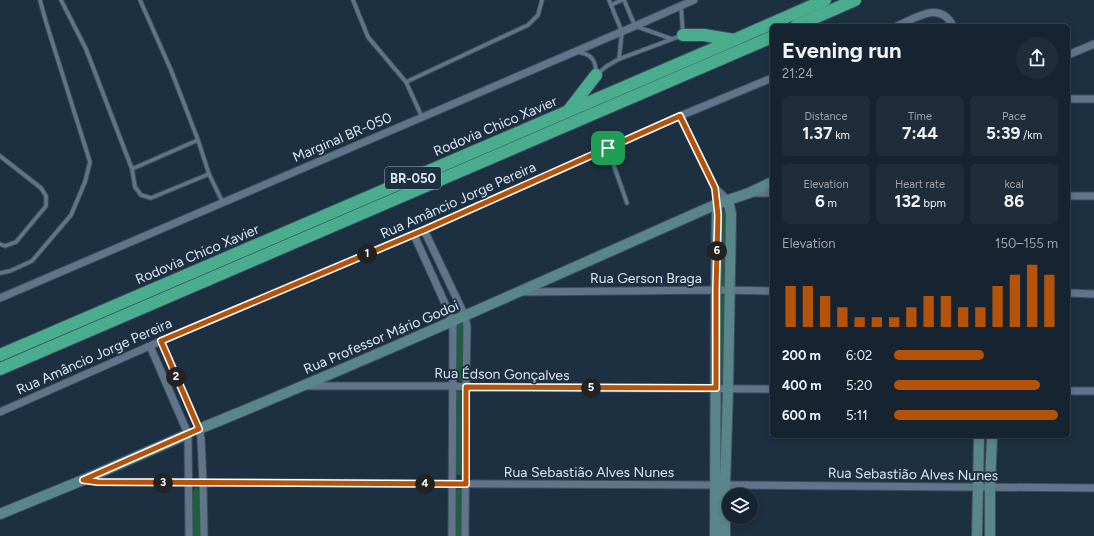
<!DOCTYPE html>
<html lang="en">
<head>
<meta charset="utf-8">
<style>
	:root { --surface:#162432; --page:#1f2c3a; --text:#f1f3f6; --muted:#9ea4ac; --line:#35414d; --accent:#b45309 }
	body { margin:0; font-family:Figtree,sans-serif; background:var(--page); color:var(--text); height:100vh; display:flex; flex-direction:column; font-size:15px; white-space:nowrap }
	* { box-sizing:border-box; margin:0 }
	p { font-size:13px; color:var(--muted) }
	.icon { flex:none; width:22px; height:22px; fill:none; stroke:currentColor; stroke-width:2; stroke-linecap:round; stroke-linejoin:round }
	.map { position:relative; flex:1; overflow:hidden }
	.panel { position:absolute; left:770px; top:24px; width:300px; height:414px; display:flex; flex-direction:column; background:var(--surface); border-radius:6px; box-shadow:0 2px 6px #0003,0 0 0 1px var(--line) }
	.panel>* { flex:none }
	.tools { position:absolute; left:722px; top:488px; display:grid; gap:8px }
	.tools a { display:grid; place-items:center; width:36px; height:36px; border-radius:50%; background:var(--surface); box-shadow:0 2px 6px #0003,0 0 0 1px var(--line); font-size:20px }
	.pin { position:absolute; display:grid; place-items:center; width:34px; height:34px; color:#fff; margin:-17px; border-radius:8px; box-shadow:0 2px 6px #0006 }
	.km { position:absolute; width:20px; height:20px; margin:-10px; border-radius:50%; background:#222; color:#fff; font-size:11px; line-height:20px; text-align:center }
	.round { display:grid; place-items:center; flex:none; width:42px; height:42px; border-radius:21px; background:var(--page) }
	.summary { display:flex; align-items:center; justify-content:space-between; height:68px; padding:0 12px }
	h1 { font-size:22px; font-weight:700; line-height:30px }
	.figures { display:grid; grid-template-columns:repeat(3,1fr); gap:6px; height:68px; padding:4px 12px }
	.figures div { display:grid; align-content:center; border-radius:6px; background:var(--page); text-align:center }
	.figures b { font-size:17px; font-weight:700 }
	.figures small { font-size:11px; font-weight:400 }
	.figures p { font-size:11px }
	.chart { height:112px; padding:8px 12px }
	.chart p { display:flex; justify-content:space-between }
	.chart svg { width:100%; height:72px; margin-top:4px; stroke:var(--accent); stroke-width:6 }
	ul { padding:0 12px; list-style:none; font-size:13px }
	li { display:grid; grid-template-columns:64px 48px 1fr; align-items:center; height:30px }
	li i { height:10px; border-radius:5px; background:var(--accent) }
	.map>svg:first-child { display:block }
	.green { fill:#1c613d }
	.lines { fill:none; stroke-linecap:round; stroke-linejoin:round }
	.lane-casing { stroke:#3d4d5c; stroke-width:5.5 }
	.street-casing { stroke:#3d4d5c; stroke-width:9 }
	.secondary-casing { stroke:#3d4d5c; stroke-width:12 }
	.highway-casing { stroke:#3d4d5c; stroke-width:14 }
	.lane { stroke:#60758a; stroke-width:3.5 }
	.street { stroke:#60758a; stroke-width:7 }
	.secondary { stroke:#59868b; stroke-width:10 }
	.highway { stroke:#4aad8e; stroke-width:12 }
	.route-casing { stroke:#fff; stroke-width:8 }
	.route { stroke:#b45309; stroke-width:5 }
	.labels { text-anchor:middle; stroke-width:4; stroke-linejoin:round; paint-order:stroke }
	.shield { fill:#1d3042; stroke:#a1afbc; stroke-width:1 }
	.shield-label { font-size:13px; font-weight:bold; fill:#d9e5f1 }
	.street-label { font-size:14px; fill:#d9e5f1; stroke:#1d3042 }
</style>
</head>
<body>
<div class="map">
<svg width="1094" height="536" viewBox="0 0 1094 536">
	<rect width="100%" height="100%" fill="#1d3042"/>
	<path class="green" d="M724,210L727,213L726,286L723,287L721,286V212Z
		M722,295L726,299L725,380L722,381L720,380V297Z
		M461,323L464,326L463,380L460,381L457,378V326L458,324Z
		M459,391L463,394L462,475L459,476L456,473L455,394L457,392Z
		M196,487L200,491V536H193V491L194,489Z
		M458,488L461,489L462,492L463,536H455V492Z"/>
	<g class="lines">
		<defs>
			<path id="lane" d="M61,0L86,49L132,169L135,187L141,195L151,198L209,174
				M140,0L171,70L198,140L209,174L223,203
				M353,0L368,37L406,82
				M609,0L622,32L619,59
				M624,0L635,26L672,39
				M611,5L622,0
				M577,52C591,54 596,59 596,74
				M597,74L607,66L619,59L683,35L681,5
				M422,117L406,82L528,25L538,15L542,0
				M608,149L627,203
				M0,156L41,188L46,196V206L16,242L5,246L0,244
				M132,169L198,140
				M0,273L10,271L32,261L71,215L85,182L90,162L46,22L40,0"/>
			<path id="street" d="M897,26C916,18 940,0 953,26
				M1068,55L1094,44
				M1068,99H1094
				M680,116L715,188L717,204
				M715,188L728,200
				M750,193H772
				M1068,196H1094
				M424,230L465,316L467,326L466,387L465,536
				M414,235L453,321L452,536
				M524,292L716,290L772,291
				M1068,293L1094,294
				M0,298L635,26L694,0
				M161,341L199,429L201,438L203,483L204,536
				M150,346L188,434L189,536
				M305,386H453L466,387L772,389
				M1068,391H1094
				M0,412L161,341L424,230L680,116L772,78
				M84,480L98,482L725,485L1094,488"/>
			<path id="secondary" d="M199,429C373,358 545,280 717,204L749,193L772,182
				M0,514L83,480L188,434
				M715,536L716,290L717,204
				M725,536V485L728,389L731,214L728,200
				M977,536L979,436
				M990,536V488L992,436"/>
			<path id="highway" d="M796,26L855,0
				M683,35H704L734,40
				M569,110L596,75
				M0,355L734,40L825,0
				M0,369L772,37"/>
		</defs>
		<use href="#lane" class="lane-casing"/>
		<use href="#street" class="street-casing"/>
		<use href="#secondary" class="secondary-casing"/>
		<use href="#highway" class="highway-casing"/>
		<use href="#lane" class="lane"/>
		<use href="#street" class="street"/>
		<use href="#secondary" class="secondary"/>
		<use href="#highway" class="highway"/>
	</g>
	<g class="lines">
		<defs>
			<path id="route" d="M680,116L715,188L718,215L716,290V388L466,387V484L98,482L83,480L199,429L161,341L424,230Z"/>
		</defs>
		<use href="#route" class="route-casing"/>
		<use href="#route" class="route"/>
	</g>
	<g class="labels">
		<rect class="shield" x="385" y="167" width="56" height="22" rx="3"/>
		<g class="shield-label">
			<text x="413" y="183">BR-050</text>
		</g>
		<g class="street-label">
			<text transform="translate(495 126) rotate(-23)" y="5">Rodovia Chico Xavier</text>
			<text transform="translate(342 137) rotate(-23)" y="5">Marginal BR-050</text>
			<text transform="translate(458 200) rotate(-24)" y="5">Rua Amâncio Jorge Pereira</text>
			<text transform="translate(197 254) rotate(-23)" y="5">Rodovia Chico Xavier</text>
			<text x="646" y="283">Rua Gerson Braga</text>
			<text transform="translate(381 337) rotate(-23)" y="5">Rua Professor Mário Godoi</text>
			<text transform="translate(94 356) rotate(-24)" y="5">Rua Amâncio Jorge Pereira</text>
			<text transform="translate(502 374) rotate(1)" y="5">Rua Édson Gonçalves</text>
			<text x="589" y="477">Rua Sebastião Alves Nunes</text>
			<text transform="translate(913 474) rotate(1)" y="5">Rua Sebastião Alves Nunes</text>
		</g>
	</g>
</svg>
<div class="tools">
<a><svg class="icon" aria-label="layers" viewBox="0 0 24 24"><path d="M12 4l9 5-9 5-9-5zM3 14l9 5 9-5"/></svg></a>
</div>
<div class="pin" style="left:608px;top:148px;background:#1e9e55"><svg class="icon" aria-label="arrive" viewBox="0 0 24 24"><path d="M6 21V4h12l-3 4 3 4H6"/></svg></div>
<b class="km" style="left:367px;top:254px">1</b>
<b class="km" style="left:176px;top:377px">2</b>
<b class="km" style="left:163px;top:483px">3</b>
<b class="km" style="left:425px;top:484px">4</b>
<b class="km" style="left:591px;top:388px">5</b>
<b class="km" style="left:717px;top:251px">6</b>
<section class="panel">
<div class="summary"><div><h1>Evening run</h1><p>21:24</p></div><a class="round"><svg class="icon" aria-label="share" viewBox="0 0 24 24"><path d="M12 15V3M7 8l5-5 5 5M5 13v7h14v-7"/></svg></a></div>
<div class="figures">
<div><p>Distance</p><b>1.37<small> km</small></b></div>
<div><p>Time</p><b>7:44</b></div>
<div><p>Pace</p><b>5:39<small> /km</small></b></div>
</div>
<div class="figures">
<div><p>Elevation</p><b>6<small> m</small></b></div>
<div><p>Heart rate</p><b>132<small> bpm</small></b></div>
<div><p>kcal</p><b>86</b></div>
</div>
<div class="chart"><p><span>Elevation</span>150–155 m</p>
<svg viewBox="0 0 160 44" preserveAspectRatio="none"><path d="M5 44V19M15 44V19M25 44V25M35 44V32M45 44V38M55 44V38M65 44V38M75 44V32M85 44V25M95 44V25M105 44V32M115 44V32M125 44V19M135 44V12M145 44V6M155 44V12"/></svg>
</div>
<ul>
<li><b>200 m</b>6:02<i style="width:55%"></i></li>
<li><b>400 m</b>5:20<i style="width:89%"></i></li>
<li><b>600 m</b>5:11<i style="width:100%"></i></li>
</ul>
</section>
</div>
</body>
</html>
